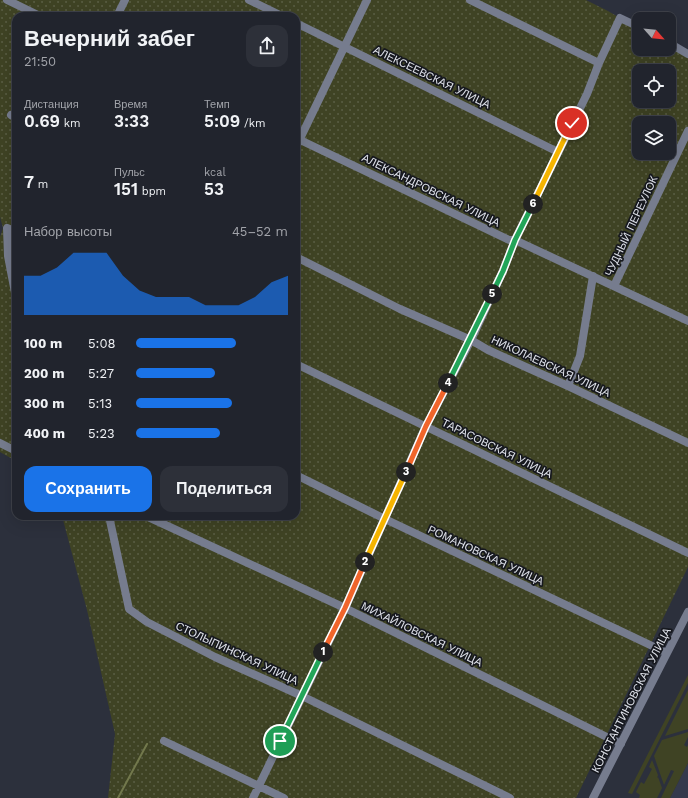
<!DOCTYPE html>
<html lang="ru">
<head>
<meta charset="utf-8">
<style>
	:root { --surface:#21242d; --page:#2d3039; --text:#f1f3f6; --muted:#a2a4aa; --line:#3e4149; --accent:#1a73e8 }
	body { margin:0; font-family:"Work Sans",sans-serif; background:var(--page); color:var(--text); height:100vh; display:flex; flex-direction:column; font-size:15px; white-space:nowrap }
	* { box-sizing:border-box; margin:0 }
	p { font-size:13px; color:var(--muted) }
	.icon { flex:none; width:22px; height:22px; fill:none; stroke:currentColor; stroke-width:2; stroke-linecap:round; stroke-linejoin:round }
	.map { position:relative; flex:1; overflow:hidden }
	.sheet { position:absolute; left:12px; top:12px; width:288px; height:508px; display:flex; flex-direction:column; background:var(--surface); border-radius:12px; box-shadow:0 4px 16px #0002,0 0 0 1px var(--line) }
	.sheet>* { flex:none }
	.needle { width:26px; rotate:117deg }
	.tools { position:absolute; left:632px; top:12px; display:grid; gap:8px }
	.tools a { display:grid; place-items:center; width:44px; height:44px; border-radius:8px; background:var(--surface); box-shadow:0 4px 16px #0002,0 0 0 1px var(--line); font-size:20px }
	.pin { position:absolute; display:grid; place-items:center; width:34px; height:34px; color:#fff; margin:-17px; border:2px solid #fff; border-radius:50%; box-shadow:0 1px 4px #0007 }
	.km { position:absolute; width:20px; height:20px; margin:-10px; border-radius:50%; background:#222; color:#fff; font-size:11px; line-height:20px; text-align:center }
	.round { display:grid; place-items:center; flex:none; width:42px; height:42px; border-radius:12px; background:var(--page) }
	.headline { display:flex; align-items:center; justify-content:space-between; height:68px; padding:0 12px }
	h1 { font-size:22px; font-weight:600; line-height:30px }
	.stats { display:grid; grid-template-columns:repeat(3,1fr); gap:6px; height:68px; padding:4px 12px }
	.stats div { display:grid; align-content:center }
	.stats b { font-size:17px; font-weight:600 }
	.stats small { font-size:11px; font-weight:400 }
	.stats p { font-size:11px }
	.chart { height:112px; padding:8px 12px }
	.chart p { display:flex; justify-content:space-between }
	.chart svg { width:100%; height:72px; margin-top:4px; fill:var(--accent); opacity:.7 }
	.button { display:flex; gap:8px; margin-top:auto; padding:8px 12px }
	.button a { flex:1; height:46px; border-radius:12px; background:var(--accent); color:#fff; font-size:16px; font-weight:600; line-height:46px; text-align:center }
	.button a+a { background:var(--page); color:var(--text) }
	ul { padding:0 12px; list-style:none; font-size:13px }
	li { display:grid; grid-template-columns:64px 48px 1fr; align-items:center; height:30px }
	li i { height:10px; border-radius:5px; background:var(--accent) }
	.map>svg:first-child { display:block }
	.built { fill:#34394c }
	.green { fill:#3f4324 }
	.garden { fill:url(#garden-dots); fill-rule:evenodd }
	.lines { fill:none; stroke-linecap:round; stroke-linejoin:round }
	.stream { stroke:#72784c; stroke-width:2 }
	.minor { stroke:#767c8e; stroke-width:8 }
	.split-1-casing { stroke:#fff; stroke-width:8 }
	.split-2-casing { stroke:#fff; stroke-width:8 }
	.split-3-casing { stroke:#fff; stroke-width:8 }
	.split-4-casing { stroke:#fff; stroke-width:8 }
	.split-5-casing { stroke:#fff; stroke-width:8 }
	.split-6-casing { stroke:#fff; stroke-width:8 }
	.split-7-casing { stroke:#fff; stroke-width:8 }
	.split-1 { stroke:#22a559; stroke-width:5 }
	.split-2 { stroke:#f0652b; stroke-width:5 }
	.split-3 { stroke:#f5b400; stroke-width:5 }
	.split-4 { stroke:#f0652b; stroke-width:5 }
	.split-5 { stroke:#22a559; stroke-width:5 }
	.split-6 { stroke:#22a559; stroke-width:5 }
	.split-7 { stroke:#f5b400; stroke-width:5 }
	.labels { text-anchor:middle; stroke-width:3.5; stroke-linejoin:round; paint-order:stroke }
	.street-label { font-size:11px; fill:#dfe2ea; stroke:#16181e }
</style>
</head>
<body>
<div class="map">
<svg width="688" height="798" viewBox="0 0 688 798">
	<defs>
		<pattern id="garden-dots" width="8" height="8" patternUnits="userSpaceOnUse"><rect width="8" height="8" fill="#3f4324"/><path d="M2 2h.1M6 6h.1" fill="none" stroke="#5a5e44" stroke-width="1.8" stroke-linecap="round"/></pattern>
	</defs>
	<rect width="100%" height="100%" fill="#2c303c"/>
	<path class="built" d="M688,763V798H670Z"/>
	<path class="green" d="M688,675V683L632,794L628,793Z
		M688,690V729L665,736Z
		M688,732V737L684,745L687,747L688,745V763L670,798H661L674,771L671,770L664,785L654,756L662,740Z
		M652,760L658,775L657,778L658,777L662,788L657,798H639L640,795L636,792L641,782L644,784L652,769L649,767Z"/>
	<path class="garden" d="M0,0H586L608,11L639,29V49H669V45L688,55V567L576,798H108L115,734L87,610L62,516H296V16H16V461L0,452V237L3,228L0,217ZM639,71H669V101H639ZM639,123H669V153H639Z"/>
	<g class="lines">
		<path class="stream" d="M118,798L147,744"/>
		<path class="minor" d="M7,0L40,16
			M249,0L282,16
			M470,0L599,63
			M117,16L125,0
			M296,23L558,152
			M669,43L688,54
			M11,115L16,118
			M296,138L509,240H515L688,321
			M296,147L367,0
			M16,232L7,228L8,256L16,298
			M296,257L400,309L471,340L488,350L568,386L688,443
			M614,286L688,131
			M296,364L688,553
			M568,386L580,356L593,276
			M0,443L16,451
			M296,475L385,519L667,653
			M109,516L129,609L147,622L215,657L302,696L510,798
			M146,516L345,608L621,744
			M164,741L284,798
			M253,798L345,608L426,426L471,340L503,271L515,240L587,94L599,63L620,18L639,27
			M593,798L688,612"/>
	</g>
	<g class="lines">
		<defs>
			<path id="split-1" d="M280,741L323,652"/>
			<path id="split-2" d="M323,652L345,608L365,562"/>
			<path id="split-3" d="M365,562L406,472"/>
			<path id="split-4" d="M406,472L426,426L448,383"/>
			<path id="split-5" d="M448,383L492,294"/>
			<path id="split-6" d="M492,294L503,271L515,240L533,204"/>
			<path id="split-7" d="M533,204L572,123"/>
		</defs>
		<use href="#split-1" class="split-1-casing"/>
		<use href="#split-2" class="split-2-casing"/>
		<use href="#split-3" class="split-3-casing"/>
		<use href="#split-4" class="split-4-casing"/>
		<use href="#split-5" class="split-5-casing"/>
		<use href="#split-6" class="split-6-casing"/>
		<use href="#split-7" class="split-7-casing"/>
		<use href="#split-1" class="split-1"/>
		<use href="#split-2" class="split-2"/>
		<use href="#split-3" class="split-3"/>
		<use href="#split-4" class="split-4"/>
		<use href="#split-5" class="split-5"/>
		<use href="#split-6" class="split-6"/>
		<use href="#split-7" class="split-7"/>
	</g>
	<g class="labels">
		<g class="street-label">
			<text transform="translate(432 77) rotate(26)" y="4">АЛЕКСЕЕВСКАЯ УЛИЦА</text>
			<text transform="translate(431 190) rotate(26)" y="4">АЛЕКСАНДРОВСКАЯ УЛИЦА</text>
			<text transform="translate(631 226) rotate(-65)" y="4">ЧУДНЫЙ ПЕРЕУЛОК</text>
			<text transform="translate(551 366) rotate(25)" y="4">НИКОЛАЕВСКАЯ УЛИЦА</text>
			<text transform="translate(497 448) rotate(26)" y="4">ТАРАСОВСКАЯ УЛИЦА</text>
			<text transform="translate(486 555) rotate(25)" y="4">РОМАНОВСКАЯ УЛИЦА</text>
			<text transform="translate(422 634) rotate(26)" y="4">МИХАЙЛОВСКАЯ УЛИЦА</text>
			<text transform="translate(237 653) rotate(25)" y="4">СТОЛЫПИНСКАЯ УЛИЦА</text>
			<text transform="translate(631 700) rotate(-63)" y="4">КОНСТАНТИНОВСКАЯ УЛИЦА</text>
		</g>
	</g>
</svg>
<div class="tools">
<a><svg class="needle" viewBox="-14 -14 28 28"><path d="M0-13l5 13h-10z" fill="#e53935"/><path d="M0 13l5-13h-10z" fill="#a2a4aa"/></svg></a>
<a><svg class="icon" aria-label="locate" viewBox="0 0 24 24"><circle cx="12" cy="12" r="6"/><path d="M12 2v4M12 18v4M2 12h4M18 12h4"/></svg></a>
<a><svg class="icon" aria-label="layers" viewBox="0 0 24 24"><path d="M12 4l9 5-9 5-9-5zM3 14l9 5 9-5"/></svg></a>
</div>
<div class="pin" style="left:280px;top:741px;background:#1e9e55"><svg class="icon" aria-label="arrive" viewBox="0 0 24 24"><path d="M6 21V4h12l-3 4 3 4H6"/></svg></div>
<div class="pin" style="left:572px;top:123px;background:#d93025"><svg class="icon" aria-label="check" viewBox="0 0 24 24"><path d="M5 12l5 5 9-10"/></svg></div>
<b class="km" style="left:323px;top:652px">1</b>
<b class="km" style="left:365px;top:562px">2</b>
<b class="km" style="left:406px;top:472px">3</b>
<b class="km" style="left:448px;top:383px">4</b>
<b class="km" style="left:492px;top:294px">5</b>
<b class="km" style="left:533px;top:204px">6</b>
<section class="sheet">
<div class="headline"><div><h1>Вечерний забег</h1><p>21:50</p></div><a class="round"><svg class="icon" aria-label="share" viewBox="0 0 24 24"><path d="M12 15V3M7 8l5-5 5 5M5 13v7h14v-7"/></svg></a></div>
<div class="stats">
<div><p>Дистанция</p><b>0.69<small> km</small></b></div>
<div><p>Время</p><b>3:33</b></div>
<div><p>Темп</p><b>5:09<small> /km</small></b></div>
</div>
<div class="stats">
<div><b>7<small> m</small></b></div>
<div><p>Пульс</p><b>151<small> bpm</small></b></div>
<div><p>kcal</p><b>53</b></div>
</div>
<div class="chart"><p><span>Набор высоты</span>45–52 m</p>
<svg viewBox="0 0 160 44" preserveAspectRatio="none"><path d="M0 44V20L10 20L20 15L30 6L40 6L50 6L60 20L70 29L80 33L90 33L100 33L110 38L120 38L130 38L140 33L150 24L160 20V44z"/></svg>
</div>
<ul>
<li><b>100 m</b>5:08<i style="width:66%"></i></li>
<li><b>200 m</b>5:27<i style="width:52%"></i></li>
<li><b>300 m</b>5:13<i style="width:63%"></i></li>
<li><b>400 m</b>5:23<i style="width:55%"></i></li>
</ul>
<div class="button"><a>Сохранить</a><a>Поделиться</a></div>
</section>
</div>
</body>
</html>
